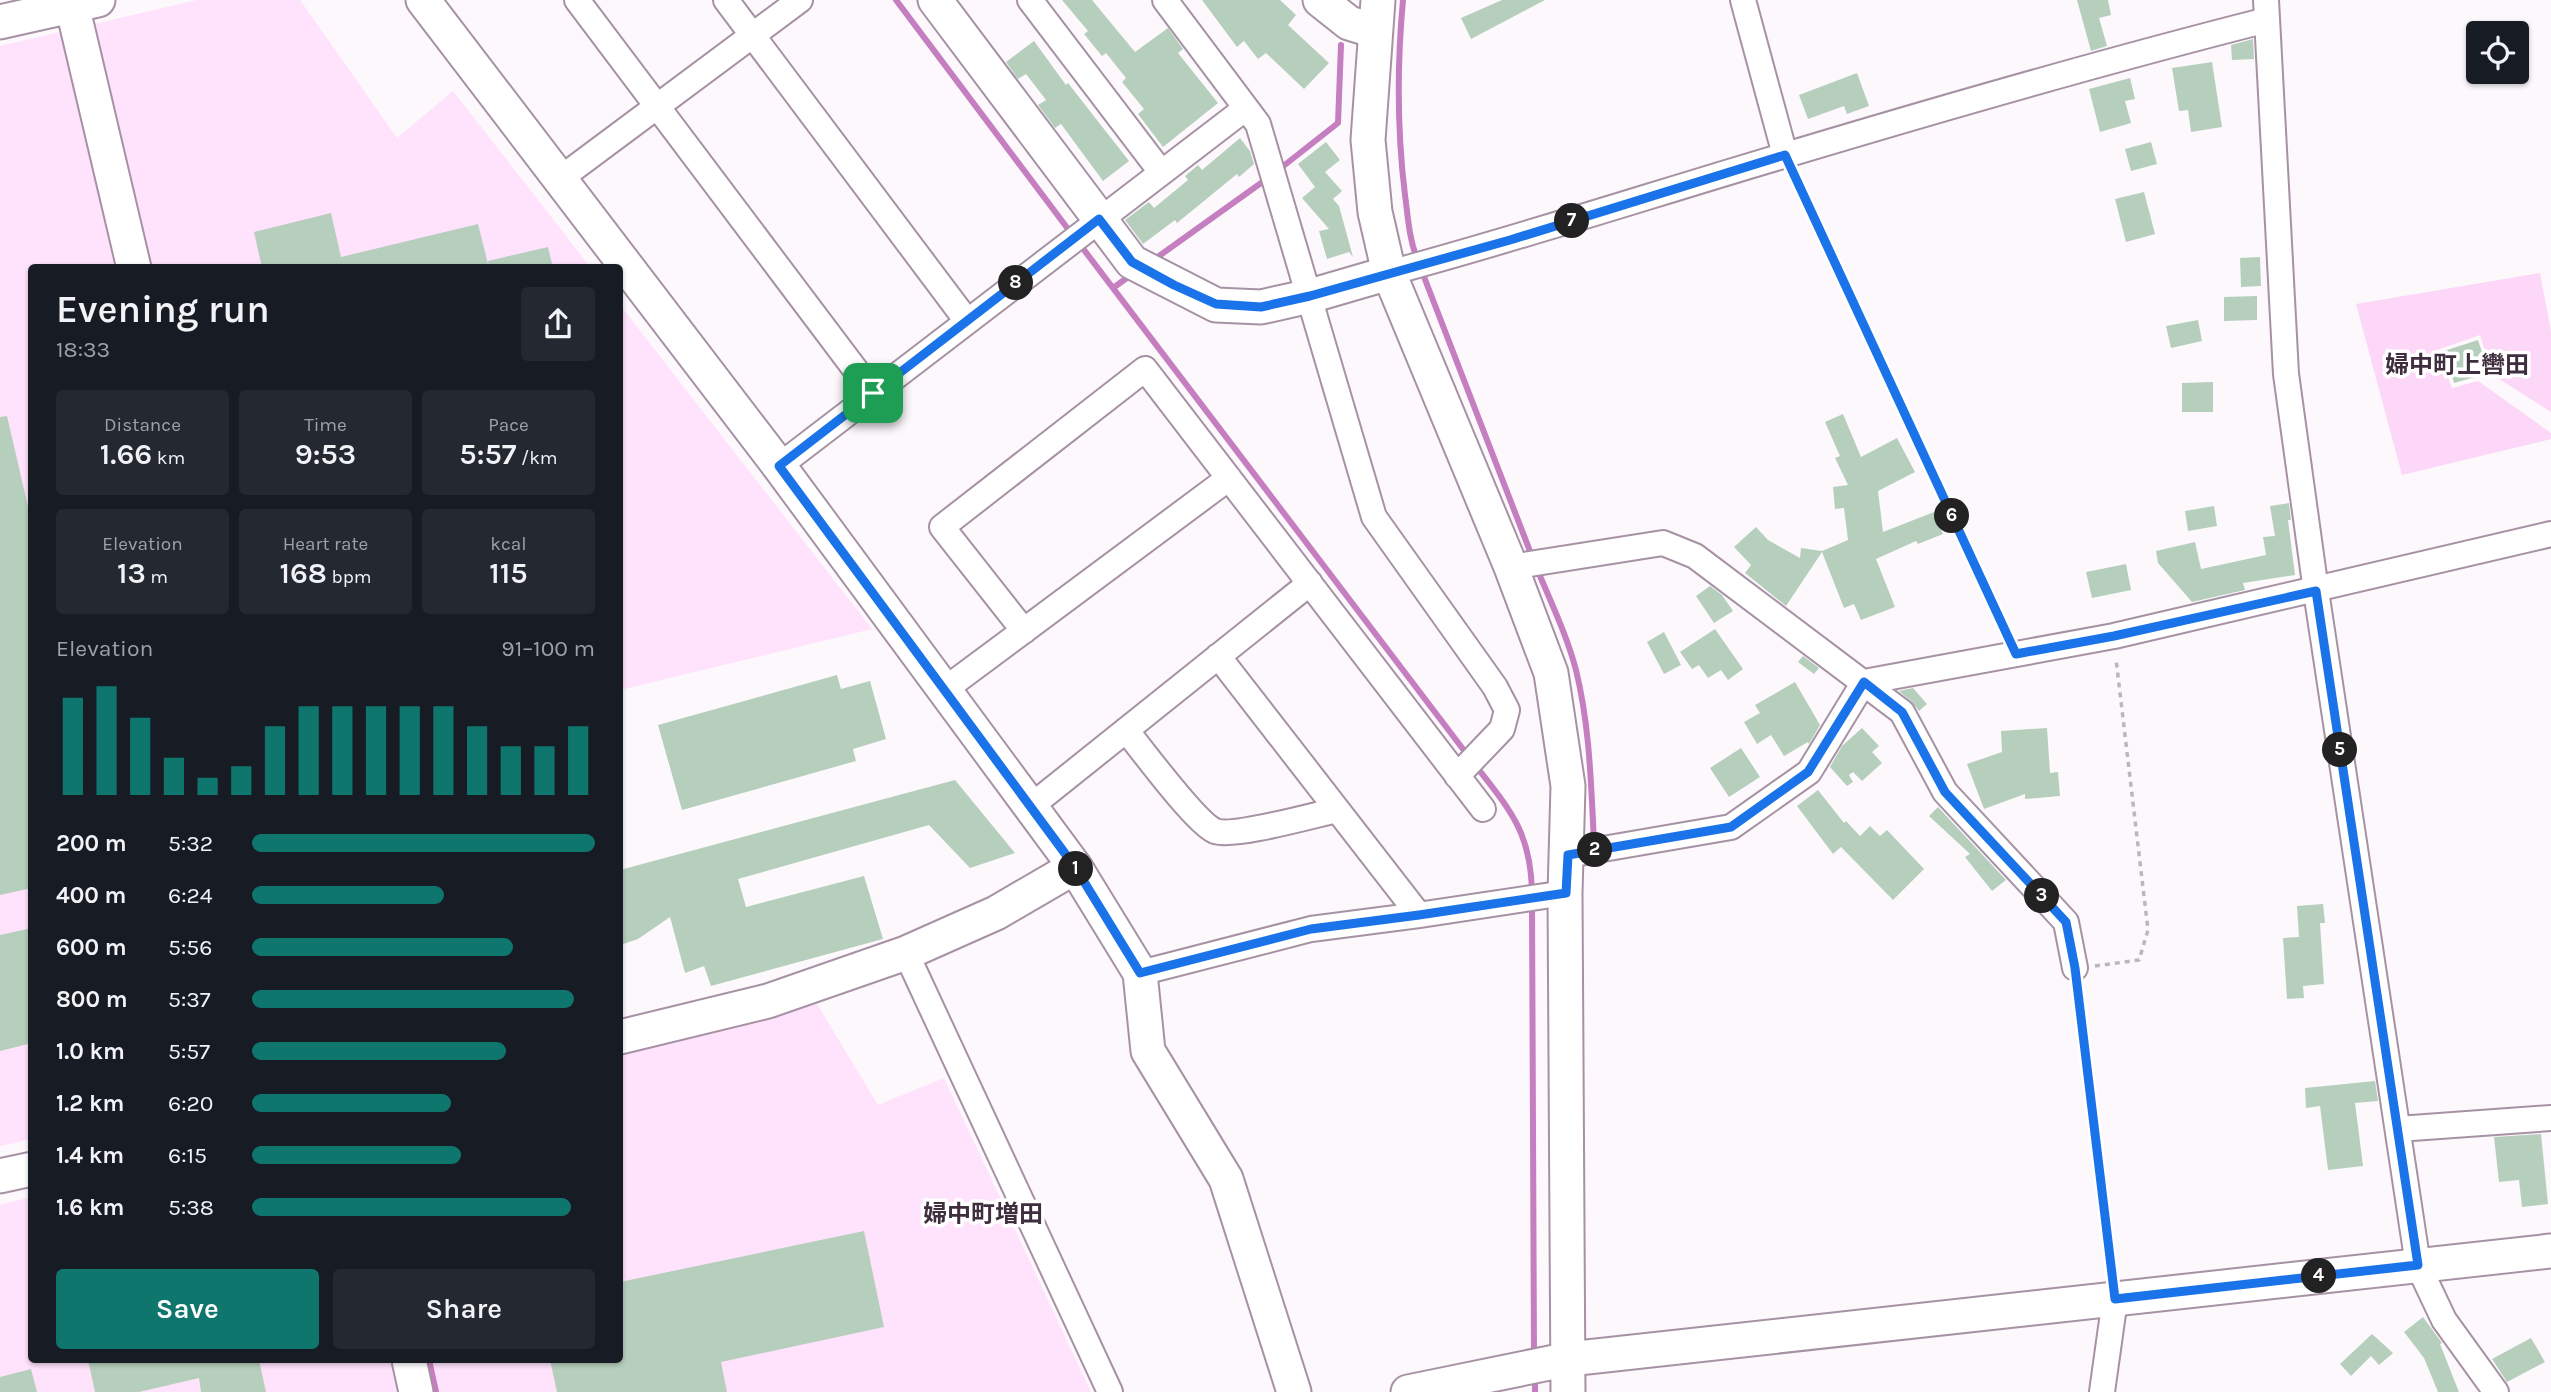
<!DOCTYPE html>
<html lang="en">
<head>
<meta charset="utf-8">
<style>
	:root { --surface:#171b24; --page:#242831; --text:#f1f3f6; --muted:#9ea1a6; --accent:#0f766e }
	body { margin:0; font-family:Karla,"Noto Sans JP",sans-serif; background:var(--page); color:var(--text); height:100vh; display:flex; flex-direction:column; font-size:26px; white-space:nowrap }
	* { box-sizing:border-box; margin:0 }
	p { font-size:23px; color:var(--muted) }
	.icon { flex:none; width:38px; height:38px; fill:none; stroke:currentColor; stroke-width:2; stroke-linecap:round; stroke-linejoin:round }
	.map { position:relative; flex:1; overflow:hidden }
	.sheet { position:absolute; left:28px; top:264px; width:595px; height:1099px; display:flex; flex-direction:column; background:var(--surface); border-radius:7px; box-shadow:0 2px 5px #0004 }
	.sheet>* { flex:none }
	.buttons { position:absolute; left:2466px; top:21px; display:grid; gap:14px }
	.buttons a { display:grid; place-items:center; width:63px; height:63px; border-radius:7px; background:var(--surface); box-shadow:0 2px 5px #0004; font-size:35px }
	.pin { position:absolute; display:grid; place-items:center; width:60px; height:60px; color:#fff; margin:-30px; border-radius:14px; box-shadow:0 4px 10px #0006 }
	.km { position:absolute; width:35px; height:35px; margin:-18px; border-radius:50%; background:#222; color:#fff; font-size:19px; line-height:35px; text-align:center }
	.round { display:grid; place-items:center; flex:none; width:74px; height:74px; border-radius:7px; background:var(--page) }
	.summary { display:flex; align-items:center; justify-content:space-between; height:119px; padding:0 28px }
	h1 { font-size:38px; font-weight:600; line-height:52px }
	.metrics { display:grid; grid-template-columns:repeat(3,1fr); gap:10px; height:119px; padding:7px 28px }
	.metrics div { display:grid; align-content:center; border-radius:7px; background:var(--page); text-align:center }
	.metrics b { font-size:30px; font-weight:600 }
	.metrics small { font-size:19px; font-weight:400 }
	.metrics p { font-size:19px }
	.chart { height:196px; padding:14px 28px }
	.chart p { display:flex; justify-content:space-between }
	.chart svg { width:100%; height:126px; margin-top:7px; stroke:var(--accent); stroke-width:6 }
	.cta { display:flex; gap:14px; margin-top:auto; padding:14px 28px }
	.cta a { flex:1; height:80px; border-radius:7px; background:var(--accent); color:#fff; font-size:28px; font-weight:600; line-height:80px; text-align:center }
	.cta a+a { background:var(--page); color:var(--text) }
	ul { padding:0 28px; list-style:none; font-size:23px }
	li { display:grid; grid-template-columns:112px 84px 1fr; align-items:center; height:52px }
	li i { height:18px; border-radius:9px; background:var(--accent) }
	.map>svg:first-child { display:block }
	.built { fill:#ffe2fc }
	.green { fill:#fcd7f8 }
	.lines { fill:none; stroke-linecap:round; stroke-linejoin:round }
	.stream { stroke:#c57ec0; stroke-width:6 }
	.building { fill:#b6cfbd }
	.street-casing { stroke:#a692a4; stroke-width:28 }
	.secondary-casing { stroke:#a692a4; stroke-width:37 }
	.path { stroke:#bbb6bb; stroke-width:3.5; stroke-dasharray:5 5; stroke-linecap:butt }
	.street { stroke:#fff; stroke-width:24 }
	.secondary { stroke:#fff; stroke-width:33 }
	.route-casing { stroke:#fff; stroke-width:14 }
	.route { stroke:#1a73e8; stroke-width:9 }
	.labels { text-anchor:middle; stroke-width:7; stroke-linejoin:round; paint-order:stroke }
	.neighbourhood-label { font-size:24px; font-weight:bold; fill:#3f2e3e; stroke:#fff }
</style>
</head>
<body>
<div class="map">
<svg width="2551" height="1392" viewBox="0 0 2551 1392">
	<rect width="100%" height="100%" fill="#fcf8fc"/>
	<path class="built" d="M197,0H300L397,138L453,91L591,268H32V1139L0,1146V46Z
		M620,305L872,629L620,690Z
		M817,1004L878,1105L944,1078L1091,1392H0V1205L31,1197L32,1360H620V1053Z"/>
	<path class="green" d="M2540,273L2551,331V412L2493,375L2480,335L2437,350L2452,388L2478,381L2551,433V439L2402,475L2356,304Z"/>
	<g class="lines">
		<path class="stream" d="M896,0L1071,233
			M1403,0C1397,65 1397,130 1405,195C1408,217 1409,238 1417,259
			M1277,171L1338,123L1341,45
			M1078,242L1469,757
			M1152,261L1268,178
			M1421,269L1533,559
			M1113,288L1131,275
			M1537,569C1551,602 1567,636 1576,670C1590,727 1591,785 1594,842
			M1476,766C1511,811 1531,833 1532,893
			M1532,904L1534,1355
			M429,1360L436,1392
			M1535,1376V1392"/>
	</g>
	<path class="building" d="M1062,0H1092L1135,52L1168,28L1183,49L1178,53L1218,103L1163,147L1138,114L1144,109L1122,82L1126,78L1106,53L1102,56L1084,34L1088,31Z
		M1202,0H1280L1296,15L1288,25L1329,63L1304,89L1266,53L1258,59L1244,41L1237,47Z
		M1502,0H1545L1471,39L1461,18Z
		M2077,0H2108L2111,15L2099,18L2107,46L2091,51Z
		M2253,39L2254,59L2232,60L2231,45Z
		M1034,41L1066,85L1068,83L1129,161L1103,181L1061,124L1055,128L1038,105L1046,100L1026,74L1018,79L1006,62Z
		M2212,62L2222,127L2191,132L2188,110L2179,111L2172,68Z
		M1857,73L1869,106L1847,114L1844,106L1808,119L1799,95Z
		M2130,78L2135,99L2125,101L2131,123L2100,132L2089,89Z
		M1240,138L1250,151L1254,164L1239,177L1237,174L1177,223L1175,220L1143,244L1125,220L1149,202L1154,208L1188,180L1185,176L1198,165L1202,170Z
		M1326,142L1340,160L1325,172L1342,191L1333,199L1339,206L1353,257L1349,252L1327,259L1319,231L1329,229L1302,198L1315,187L1298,164Z
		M2151,142L2157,164L2131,171L2125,149Z
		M2144,192L2155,234L2126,242L2115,199Z
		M331,213L341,257L478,224L489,268H262L254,232Z
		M548,247L553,268H489L488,261Z
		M2260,257L2261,286L2241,287L2240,258Z
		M2257,296V320L2224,321V297Z
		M2198,320L2202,341L2171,348L2166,326Z
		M2478,340L2484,358L2470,363L2475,377L2454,383L2444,351Z
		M2213,382V412H2182V383Z
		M1843,414L1861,457L1897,438L1915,472L1878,491L1883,532L1934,512L1943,534L1918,544L1916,541L1876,559L1895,607L1861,620L1854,604L1844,608L1822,552L1786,606L1745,573L1751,565L1734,547L1756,527L1768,540L1800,558L1801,548L1822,551L1848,540L1844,508L1835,509L1833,487L1848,485L1835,458L1840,456L1825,422Z
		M7,416L32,524V888L0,895V417Z
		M2289,503L2291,520H2288L2295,575L2243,583L2245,590L2192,602L2158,563L2156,551L2195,542L2201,569L2266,555L2263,537L2275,536L2270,506Z
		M2214,506L2217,526L2188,531L2185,511Z
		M2126,564L2131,590L2092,598L2086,572Z
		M1710,586L1722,595L1733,611L1714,623L1696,596Z
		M1715,629L1743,669L1728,680L1721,670L1708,678L1699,665L1692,669L1680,652Z
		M1664,632L1681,665L1664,674L1647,642Z
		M1803,656L1819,668L1814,674L1798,662Z
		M837,675L841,689L870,681L886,739L853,749L856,761L682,810L658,725Z
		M1795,682L1820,725L1809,744L1808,742L1784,756L1771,735L1757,744L1744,722L1760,713L1755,705Z
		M1913,688L1927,704L1919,711L1911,701L1899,691Z
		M1862,728L1879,746L1872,752L1882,763L1862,781L1853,772L1849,775L1853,782L1847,786L1830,767L1842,746Z
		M2047,728L2050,773L2058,772L2060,796L2025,799V794L1984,809L1967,764L2002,752L2001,731Z
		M1741,748L1760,777L1729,797L1710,768Z
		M955,780L1015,853L970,868L929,825L738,879L746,907L864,876L883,939L711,986L704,966L685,973L670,917L638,939L620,945V870Z
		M1818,790L1844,823L1846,821L1860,836L1870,826L1880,836L1887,830L1924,869L1893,900L1841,847L1833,854L1797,806Z
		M1938,807L2006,880L1992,891L1965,857L1970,854L1929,816Z
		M2323,904L2325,923H2320L2324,984L2303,986L2304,998L2287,999L2283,938L2299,937L2297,906Z
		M32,928V1043L0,1051V935Z
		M2375,1081L2378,1101L2355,1103L2363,1166L2328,1170L2320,1106L2306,1108L2305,1088Z
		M2541,1134L2548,1204L2522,1207L2519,1180L2499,1182L2494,1137Z
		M864,1231L884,1327L721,1362L727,1392H557L550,1360H620V1282Z
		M2423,1317L2442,1343L2440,1344L2459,1392H2438L2424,1358L2404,1332Z
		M2372,1334L2393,1353L2379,1365L2371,1356L2351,1376L2340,1364Z
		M2531,1338L2545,1362L2507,1382L2492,1359Z
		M88,1360H259L266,1392H201L199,1378L139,1392H95Z
		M31,1369L37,1392H0V1377Z"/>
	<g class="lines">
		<defs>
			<path id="street" d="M577,0L873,393
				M726,0L967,321
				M1030,0L1161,172
				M1165,0L1258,124L1374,517L1495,687L1507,710L1502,729L1457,776
				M1743,0L1785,155
				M2266,0L2286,374L2316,591L2418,1265L2444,1320L2496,1392
				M561,178L800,0
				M1389,273C1523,237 1654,194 1786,155C1946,107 2105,61 2267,20
				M779,466L1246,108
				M1511,567L1663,543L1695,556L1902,712L1945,792L2066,922L2075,968
				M1024,631L942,527L1145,369L1483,809
				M1218,656L1419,915
				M944,690L1229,478
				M1126,730C1142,750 1196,823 1215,831C1233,838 1314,815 1337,810
				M1030,807L1310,583
				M1568,855L1731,827L1809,772L1864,682L2114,636L2551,534
				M906,953L1110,1392
				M1140,973L1311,929L1419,915L1565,893
				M2398,1129L2551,1118
				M2102,1392L2115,1299"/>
			<path id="secondary" d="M423,0L779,466L1075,867L1140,973L1148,1051L1226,1179L1294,1392
				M935,0L1132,262L1216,305L1261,307L1310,296L1389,273
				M1320,0L1349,23L1375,31
				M1378,0L1368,140L1375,212L1389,273L1511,567L1551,673L1568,786L1565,893L1568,1392
				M72,5L134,268
				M0,22L98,0
				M620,1037L768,1001L906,953L996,913L1075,867
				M0,1176L32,1169
				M409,1360L416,1392
				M1408,1392L1569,1359L2551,1251"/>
		</defs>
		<use href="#street" class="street-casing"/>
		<use href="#secondary" class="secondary-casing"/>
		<path class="path" d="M1795,176L2006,633
			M2095,966L2139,960L2148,930L2116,659
			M2078,988L2111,1272"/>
		<use href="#street" class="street"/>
		<use href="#secondary" class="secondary"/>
	</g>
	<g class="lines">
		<defs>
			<path id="route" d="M1785,155L2016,654L2114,636L2316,591L2418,1265L2115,1299L2075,968L2066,922L1945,792L1902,712L1864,682L1808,772L1731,827L1568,855L1566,893L1419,915L1311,929L1140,973L1075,867L779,466L1099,219L1132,262L1174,285L1216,304L1261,307L1310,296L1510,240Z"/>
		</defs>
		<use href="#route" class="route-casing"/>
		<use href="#route" class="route"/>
	</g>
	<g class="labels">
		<g class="neighbourhood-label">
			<text x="2457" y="373">婦中町上轡田</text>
			<text x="983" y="1222">婦中町増田</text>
		</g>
	</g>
</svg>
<div class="buttons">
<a><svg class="icon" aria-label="locate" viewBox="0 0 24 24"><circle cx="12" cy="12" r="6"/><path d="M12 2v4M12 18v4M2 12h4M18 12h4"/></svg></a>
</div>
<div class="pin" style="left:873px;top:393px;background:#1e9e55"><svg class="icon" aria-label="arrive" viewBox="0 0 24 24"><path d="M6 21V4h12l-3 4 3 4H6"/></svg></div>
<b class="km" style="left:1076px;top:869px">1</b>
<b class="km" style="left:1595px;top:850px">2</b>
<b class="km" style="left:2042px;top:896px">3</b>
<b class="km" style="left:2319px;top:1276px">4</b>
<b class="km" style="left:2340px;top:750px">5</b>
<b class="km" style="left:1952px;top:516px">6</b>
<b class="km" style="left:1572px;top:221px">7</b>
<b class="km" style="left:1016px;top:283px">8</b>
<section class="sheet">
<div class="summary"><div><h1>Evening run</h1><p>18:33</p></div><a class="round"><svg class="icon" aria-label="share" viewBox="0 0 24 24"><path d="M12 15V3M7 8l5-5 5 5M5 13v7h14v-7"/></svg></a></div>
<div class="metrics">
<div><p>Distance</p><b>1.66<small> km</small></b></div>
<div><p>Time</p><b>9:53</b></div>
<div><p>Pace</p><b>5:57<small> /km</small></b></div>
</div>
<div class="metrics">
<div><p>Elevation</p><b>13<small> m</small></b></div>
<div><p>Heart rate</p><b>168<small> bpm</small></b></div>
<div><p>kcal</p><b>115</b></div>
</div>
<div class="chart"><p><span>Elevation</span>91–100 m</p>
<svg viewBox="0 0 160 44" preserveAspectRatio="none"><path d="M5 44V10M15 44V6M25 44V17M35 44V31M45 44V38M55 44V34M65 44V20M75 44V13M85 44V13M95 44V13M105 44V13M115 44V13M125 44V20M135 44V27M145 44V27M155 44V20"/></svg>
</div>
<ul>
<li><b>200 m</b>5:32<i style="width:100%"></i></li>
<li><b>400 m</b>6:24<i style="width:56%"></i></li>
<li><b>600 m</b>5:56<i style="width:76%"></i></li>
<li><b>800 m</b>5:37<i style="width:94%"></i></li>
<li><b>1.0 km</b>5:57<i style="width:74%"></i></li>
<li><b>1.2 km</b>6:20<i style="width:58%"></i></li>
<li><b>1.4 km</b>6:15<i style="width:61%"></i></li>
<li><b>1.6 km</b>5:38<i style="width:93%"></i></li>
</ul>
<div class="cta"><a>Save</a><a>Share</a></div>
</section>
</div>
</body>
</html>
